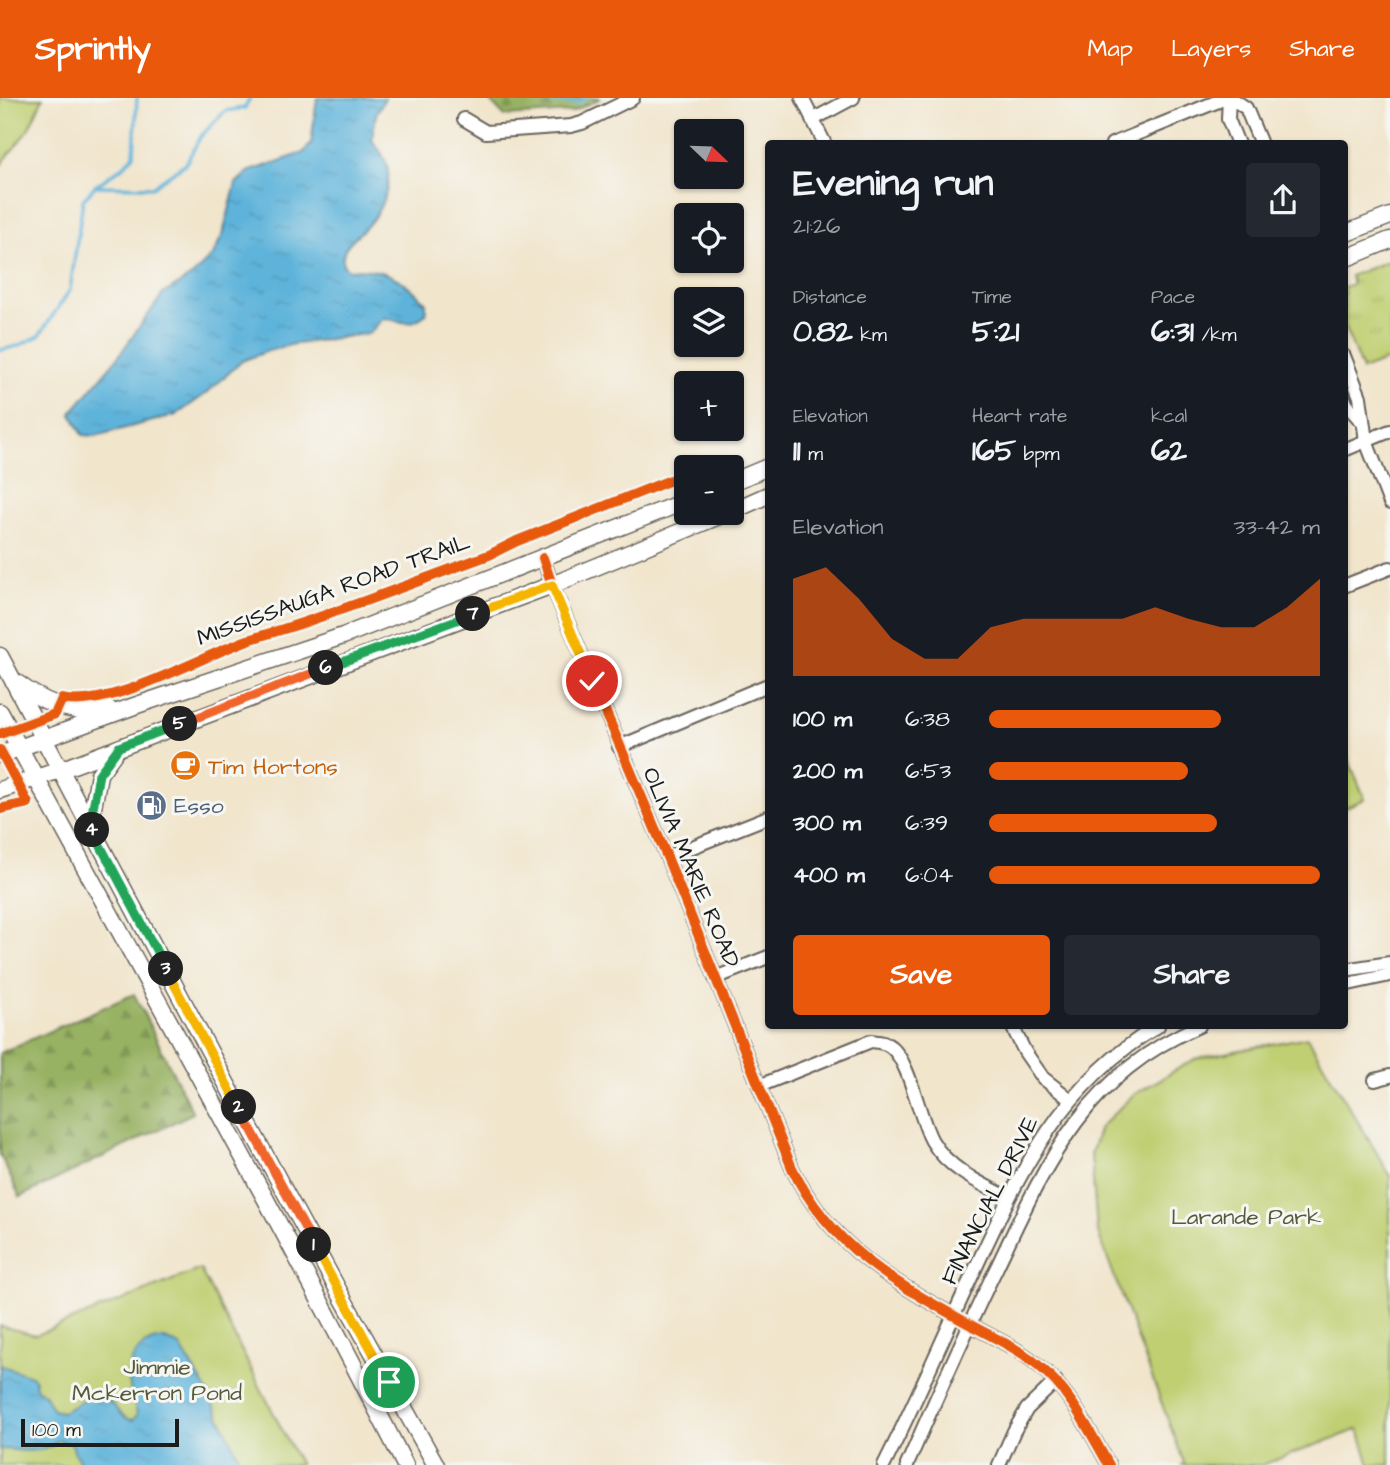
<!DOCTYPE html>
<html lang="en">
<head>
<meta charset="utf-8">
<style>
	:root { --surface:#171b24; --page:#242831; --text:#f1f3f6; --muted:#9ea1a6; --accent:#ea580c }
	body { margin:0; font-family:"Architects Daughter",sans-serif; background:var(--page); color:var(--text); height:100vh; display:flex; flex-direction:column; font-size:26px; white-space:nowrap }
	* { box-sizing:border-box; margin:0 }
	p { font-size:23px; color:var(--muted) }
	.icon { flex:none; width:38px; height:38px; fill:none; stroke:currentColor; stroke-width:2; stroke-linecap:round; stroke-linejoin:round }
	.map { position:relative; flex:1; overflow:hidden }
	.details { position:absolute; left:765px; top:42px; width:583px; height:889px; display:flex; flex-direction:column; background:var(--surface); border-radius:7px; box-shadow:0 2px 5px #0004 }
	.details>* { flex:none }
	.needle { width:46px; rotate:113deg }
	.fabs { position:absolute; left:674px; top:21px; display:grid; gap:14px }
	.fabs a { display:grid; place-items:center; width:70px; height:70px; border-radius:7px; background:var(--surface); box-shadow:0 2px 5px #0004; font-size:35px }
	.scale { position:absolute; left:21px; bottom:18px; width:158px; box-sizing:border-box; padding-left:7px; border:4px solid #1c1c1c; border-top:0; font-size:19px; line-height:24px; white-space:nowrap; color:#1c1c1c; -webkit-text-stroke:5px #f6f6f2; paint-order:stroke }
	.pin { position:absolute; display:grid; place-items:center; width:60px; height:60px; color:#fff; margin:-30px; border:4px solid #fff; border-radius:50%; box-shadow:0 2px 7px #0007 }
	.km { position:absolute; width:35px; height:35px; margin:-18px; border-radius:50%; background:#222; color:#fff; font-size:19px; line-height:35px; text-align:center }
	.round { display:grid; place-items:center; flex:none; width:74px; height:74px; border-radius:7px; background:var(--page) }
	.head { display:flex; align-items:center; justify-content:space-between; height:119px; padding:0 28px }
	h1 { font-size:38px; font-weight:700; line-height:52px }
	.stats { display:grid; grid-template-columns:repeat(3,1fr); gap:10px; height:119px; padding:7px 28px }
	.stats div { display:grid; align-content:center }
	.stats b { font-size:30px; font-weight:700 }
	.stats small { font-size:19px; font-weight:400 }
	.stats p { font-size:19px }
	.chart { height:196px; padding:14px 28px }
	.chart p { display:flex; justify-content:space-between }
	.chart svg { width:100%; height:126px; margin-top:7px; fill:var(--accent); opacity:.7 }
	.button { display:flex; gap:14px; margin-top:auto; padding:14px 28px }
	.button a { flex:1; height:80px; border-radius:7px; background:var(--accent); color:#fff; font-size:28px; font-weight:700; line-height:80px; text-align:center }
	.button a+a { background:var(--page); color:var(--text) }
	ul { padding:0 28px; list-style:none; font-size:23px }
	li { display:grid; grid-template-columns:112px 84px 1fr; align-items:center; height:52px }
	li i { height:18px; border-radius:9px; background:var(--accent) }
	header { display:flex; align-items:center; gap:42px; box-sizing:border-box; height:98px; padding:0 35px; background:var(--accent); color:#fff }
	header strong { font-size:33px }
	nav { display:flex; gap:38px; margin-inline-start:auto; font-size:24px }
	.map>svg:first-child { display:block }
	.grass { fill:url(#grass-tufts); stroke:#6e7647; stroke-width:2 }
	.forest { fill:url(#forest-firs); stroke:#5a6740; stroke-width:2 }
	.park { fill:#c0cf72; stroke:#6e7647; stroke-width:2 }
	.water { fill:url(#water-ripples); stroke:#3c687b; stroke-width:2 }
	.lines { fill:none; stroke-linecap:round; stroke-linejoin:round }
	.stream { stroke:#5db3da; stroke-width:3.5 }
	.minor-casing { stroke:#67625a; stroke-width:16 }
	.major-casing { stroke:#67625a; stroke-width:19 }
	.minor { stroke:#fff; stroke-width:12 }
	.major { stroke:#fff; stroke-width:16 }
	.cycleway-casing { stroke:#f6f6f2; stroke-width:15 }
	.cycleway { stroke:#e8590c; stroke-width:10 }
	.split-1-casing { stroke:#fff; stroke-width:14 }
	.split-2-casing { stroke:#fff; stroke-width:14 }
	.split-3-casing { stroke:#fff; stroke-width:14 }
	.split-4-casing { stroke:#fff; stroke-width:14 }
	.split-5-casing { stroke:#fff; stroke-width:14 }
	.split-6-casing { stroke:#fff; stroke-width:14 }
	.split-7-casing { stroke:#fff; stroke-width:14 }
	.split-8-casing { stroke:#fff; stroke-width:14 }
	.split-1 { stroke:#f5b400; stroke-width:9 }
	.split-2 { stroke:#f0652b; stroke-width:9 }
	.split-3 { stroke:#f5b400; stroke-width:9 }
	.split-4 { stroke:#22a559; stroke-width:9 }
	.split-5 { stroke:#22a559; stroke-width:9 }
	.split-6 { stroke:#f0652b; stroke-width:9 }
	.split-7 { stroke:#22a559; stroke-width:9 }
	.split-8 { stroke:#f5b400; stroke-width:9 }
	.labels { text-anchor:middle; stroke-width:6; stroke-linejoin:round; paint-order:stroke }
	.street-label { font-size:23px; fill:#1c1c1c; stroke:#f6f6f2 }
	.food-label { font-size:23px; fill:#c56008; stroke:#f6f6f2; text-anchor:start }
	.service-label { font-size:23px; fill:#4e5e75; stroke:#f6f6f2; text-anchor:start }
	.park-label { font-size:23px; fill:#555b3a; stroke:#f6f6f2 }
</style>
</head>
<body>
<header>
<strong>Sprintly</strong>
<nav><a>Map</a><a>Layers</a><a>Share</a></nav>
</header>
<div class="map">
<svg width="1390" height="1367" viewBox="0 0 1390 1367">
	<defs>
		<pattern id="grass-tufts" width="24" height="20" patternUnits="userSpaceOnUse" patternTransform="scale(1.75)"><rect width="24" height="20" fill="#c0cf72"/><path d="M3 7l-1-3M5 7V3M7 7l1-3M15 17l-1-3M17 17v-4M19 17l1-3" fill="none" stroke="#a4b162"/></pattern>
		<pattern id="forest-firs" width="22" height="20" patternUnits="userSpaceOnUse" patternTransform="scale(1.75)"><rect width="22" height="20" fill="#98b264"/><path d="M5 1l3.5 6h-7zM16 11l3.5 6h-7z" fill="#829856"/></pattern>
		<pattern id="water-ripples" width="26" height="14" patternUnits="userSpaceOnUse" patternTransform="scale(1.75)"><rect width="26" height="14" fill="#5db3da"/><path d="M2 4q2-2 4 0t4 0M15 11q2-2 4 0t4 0" fill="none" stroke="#5099ba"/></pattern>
	</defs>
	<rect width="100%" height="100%" fill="#f6f6f2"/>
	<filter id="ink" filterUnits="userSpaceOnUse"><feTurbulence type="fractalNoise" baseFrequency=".0143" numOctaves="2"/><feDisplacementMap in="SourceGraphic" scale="14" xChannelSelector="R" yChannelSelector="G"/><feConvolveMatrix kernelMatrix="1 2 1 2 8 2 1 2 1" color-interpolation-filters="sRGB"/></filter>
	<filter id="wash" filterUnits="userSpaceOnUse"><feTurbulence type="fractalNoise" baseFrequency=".00686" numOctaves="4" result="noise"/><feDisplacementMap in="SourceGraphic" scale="28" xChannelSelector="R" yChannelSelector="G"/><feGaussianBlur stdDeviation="1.57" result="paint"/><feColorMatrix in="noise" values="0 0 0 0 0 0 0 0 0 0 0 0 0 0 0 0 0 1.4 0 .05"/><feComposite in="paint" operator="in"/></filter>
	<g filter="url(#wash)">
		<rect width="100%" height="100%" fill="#f1e5cc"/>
		<path class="grass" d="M1390,162V261L1362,272L1344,228V189L1353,186L1350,178Z"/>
		<path class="forest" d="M487,0H601L572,14L504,18Z
			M134,896L193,1015L20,1099L0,1057V955Z"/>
		<path class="park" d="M0,0H43L28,32L0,68Z
			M1344,651L1365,701L1344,710Z
			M1307,939L1390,1077V1367H1370L1359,1331L1262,1367H1182L1184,1365L1097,1132L1091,1056L1100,1029L1133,997L1195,961Z
			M200,1171L300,1367H0V1228L36,1237Z"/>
		<path class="water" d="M317,0H385L376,16L372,42C375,47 379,51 382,56C396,78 384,109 368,127C356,140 340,147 343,167L349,172C382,168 404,181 426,205V216C408,230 403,223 383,220L370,235L290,247L268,253L242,263L207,295L176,317L95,338L83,337L71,315L115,263L163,196L193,177L213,157L223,136L236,85L248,74L303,55L311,46Z
			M165,1241L180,1248L205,1289L243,1367H82L75,1356L72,1346L58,1342C45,1359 19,1351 0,1351V1267L31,1278L35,1282L36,1290L44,1296L53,1312L62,1314C73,1310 81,1302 92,1298C111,1292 116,1321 133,1322L137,1317C136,1307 131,1299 130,1289C125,1264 138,1242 165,1241Z"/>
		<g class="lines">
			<path class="stream" d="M509,0L511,2L577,5L586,0
				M97,88L152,89L186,65L201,38L225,13L245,10L250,0
				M0,252L18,248L39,238L70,192L83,102L95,88L124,68L134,57L137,0"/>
		</g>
	</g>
	<g filter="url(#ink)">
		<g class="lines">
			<defs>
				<path id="minor" d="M802,0L825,46
					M1229,0L1228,21L1238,46
					M1231,0L1246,10L1261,46
					M464,21L486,34L571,28L582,25L633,0
					M812,22L853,0
					M1112,46L1226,0
					M1344,258L1360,299L1366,343L1390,405
					M1344,300L1347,307L1362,324
					M1344,352L1390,333
					M543,460L552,487L667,759L792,1070C830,1149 895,1185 969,1226C992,1239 1018,1250 1038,1267C1071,1294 1088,1331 1109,1367
					M1344,488L1390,470
					M619,649L768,587
					M667,759L768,719
					M1344,872L1390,865
					M715,880L768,859
					M1344,887L1390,877
					M1012,928L1025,954L1043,980L1071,1002
					M1375,982L1390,978
					M759,988L871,943C879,944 885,944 891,949C910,964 919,1020 932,1043C948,1071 981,1086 1009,1100
					M884,1367C917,1302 945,1235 976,1169C1021,1072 1061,986 1158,928
					M907,1367C936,1301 965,1234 997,1169C1047,1063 1085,977 1199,928
					M999,1367L1014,1333L1027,1311L1056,1283"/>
				<path id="major" d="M1344,136L1390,118
					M1344,161L1390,142
					M732,384L768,369
					M732,413L768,397
					M0,558L232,996L343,1201L436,1367
					M17,585C45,606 75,618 110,612
					M0,614C136,865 276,1113 405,1367
					M0,657L137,607L343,538L686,403
					M0,692L60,672L552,487L726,415
					M90,727L99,676L117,651"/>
			</defs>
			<use href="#minor" class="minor-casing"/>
			<use href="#major" class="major-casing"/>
			<use href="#minor" class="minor"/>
			<use href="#major" class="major"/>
			<defs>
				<path id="cycleway" d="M543,460L552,487L667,759L792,1070C830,1149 895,1185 969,1226C992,1239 1018,1250 1038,1267C1071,1294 1088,1331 1109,1367
					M0,636L55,616L62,601C108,612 200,559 248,542C269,535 292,529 314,521C373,501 431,478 489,457L517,443L686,376
					M0,652L28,705L0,711"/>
			</defs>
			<use href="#cycleway" class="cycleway-casing"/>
			<use href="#cycleway" class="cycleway"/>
		</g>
	</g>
	<g class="lines" filter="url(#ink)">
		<defs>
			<path id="split-1" d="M314,1147L389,1284"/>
			<path id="split-2" d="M239,1009L314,1147"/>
			<path id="split-3" d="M166,871L239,1009"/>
			<path id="split-4" d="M92,732L166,871"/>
			<path id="split-5" d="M92,732L90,727L99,676L119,649L180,626"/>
			<path id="split-6" d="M180,626L326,570"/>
			<path id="split-7" d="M326,570L473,516"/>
			<path id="split-8" d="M473,516L552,487L592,583"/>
		</defs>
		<use href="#split-1" class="split-1-casing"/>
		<use href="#split-2" class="split-2-casing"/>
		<use href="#split-3" class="split-3-casing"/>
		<use href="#split-4" class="split-4-casing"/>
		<use href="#split-5" class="split-5-casing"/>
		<use href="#split-6" class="split-6-casing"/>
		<use href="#split-7" class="split-7-casing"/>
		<use href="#split-8" class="split-8-casing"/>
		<use href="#split-1" class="split-1"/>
		<use href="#split-2" class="split-2"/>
		<use href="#split-3" class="split-3"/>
		<use href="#split-4" class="split-4"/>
		<use href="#split-5" class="split-5"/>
		<use href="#split-6" class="split-6"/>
		<use href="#split-7" class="split-7"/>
		<use href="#split-8" class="split-8"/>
	</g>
	<defs>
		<symbol id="cafe-disc" viewBox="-11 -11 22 22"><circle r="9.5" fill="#e8710a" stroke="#f6f6f2"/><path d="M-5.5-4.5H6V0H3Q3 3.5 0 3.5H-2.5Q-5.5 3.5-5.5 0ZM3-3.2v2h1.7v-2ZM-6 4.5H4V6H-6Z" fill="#fff"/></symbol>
		<symbol id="fuel-disc" viewBox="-11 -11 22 22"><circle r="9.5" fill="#5c6f8a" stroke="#f6f6f2"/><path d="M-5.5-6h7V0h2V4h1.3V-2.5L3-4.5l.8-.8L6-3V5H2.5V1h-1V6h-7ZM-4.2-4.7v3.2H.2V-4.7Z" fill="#fff"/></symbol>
	</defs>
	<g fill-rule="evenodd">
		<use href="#cafe-disc" x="168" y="650" width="35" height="35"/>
		<use href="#fuel-disc" x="134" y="690" width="35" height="35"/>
	</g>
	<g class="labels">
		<g class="street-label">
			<text transform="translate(333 491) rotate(-20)" y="8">MISSISSAUGA ROAD TRAIL</text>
			<text transform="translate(692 769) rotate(67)" y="8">OLIVIA MARIE ROAD</text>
			<text transform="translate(989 1102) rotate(-63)" y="8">FINANCIAL DRIVE</text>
		</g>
		<g class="food-label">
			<text x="208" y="676">Tim Hortons</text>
		</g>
		<g class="service-label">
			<text x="174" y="715">Esso</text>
		</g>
		<g class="park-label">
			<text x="1246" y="1126">Larande Park</text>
			<text x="157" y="1276">Jimmie<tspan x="157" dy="26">Mckerron Pond</tspan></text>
		</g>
	</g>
</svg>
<div class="fabs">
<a><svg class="needle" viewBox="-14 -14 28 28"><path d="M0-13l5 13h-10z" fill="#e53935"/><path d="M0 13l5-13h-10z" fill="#9ea1a6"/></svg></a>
<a><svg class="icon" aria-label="locate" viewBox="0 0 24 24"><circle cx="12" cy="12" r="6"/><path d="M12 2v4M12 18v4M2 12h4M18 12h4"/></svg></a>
<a><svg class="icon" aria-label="layers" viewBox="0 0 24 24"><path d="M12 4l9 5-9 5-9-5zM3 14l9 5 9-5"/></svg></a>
<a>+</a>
<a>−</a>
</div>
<div class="scale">100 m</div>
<div class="pin" style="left:389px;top:1284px;background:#1e9e55"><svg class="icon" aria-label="arrive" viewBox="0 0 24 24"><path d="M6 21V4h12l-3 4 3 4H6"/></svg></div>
<div class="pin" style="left:592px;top:583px;background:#d93025"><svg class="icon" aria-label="check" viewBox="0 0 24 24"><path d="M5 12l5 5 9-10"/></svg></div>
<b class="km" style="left:314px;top:1147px">1</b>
<b class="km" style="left:239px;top:1009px">2</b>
<b class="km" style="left:166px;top:871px">3</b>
<b class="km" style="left:92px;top:732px">4</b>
<b class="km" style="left:180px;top:626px">5</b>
<b class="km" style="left:326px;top:570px">6</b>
<b class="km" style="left:473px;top:516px">7</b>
<section class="details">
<div class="head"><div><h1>Evening run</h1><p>21:26</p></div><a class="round"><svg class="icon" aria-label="share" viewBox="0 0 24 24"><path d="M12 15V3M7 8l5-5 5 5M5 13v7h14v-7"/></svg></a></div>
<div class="stats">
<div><p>Distance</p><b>0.82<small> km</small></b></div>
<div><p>Time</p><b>5:21</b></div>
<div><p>Pace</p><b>6:31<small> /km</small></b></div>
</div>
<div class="stats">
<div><p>Elevation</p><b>11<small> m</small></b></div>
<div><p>Heart rate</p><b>165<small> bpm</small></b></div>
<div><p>kcal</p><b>62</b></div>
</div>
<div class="chart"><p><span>Elevation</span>33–42 m</p>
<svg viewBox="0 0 160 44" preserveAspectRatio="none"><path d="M0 44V10L10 6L20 17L30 31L40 38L50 38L60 27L70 24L80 24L90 24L100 24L110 20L120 24L130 27L140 27L150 20L160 10V44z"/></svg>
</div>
<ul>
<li><b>100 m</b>6:38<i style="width:70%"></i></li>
<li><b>200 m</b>6:53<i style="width:60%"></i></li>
<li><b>300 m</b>6:39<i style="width:69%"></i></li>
<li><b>400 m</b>6:04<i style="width:100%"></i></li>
</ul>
<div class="button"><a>Save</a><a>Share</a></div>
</section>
</div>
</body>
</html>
